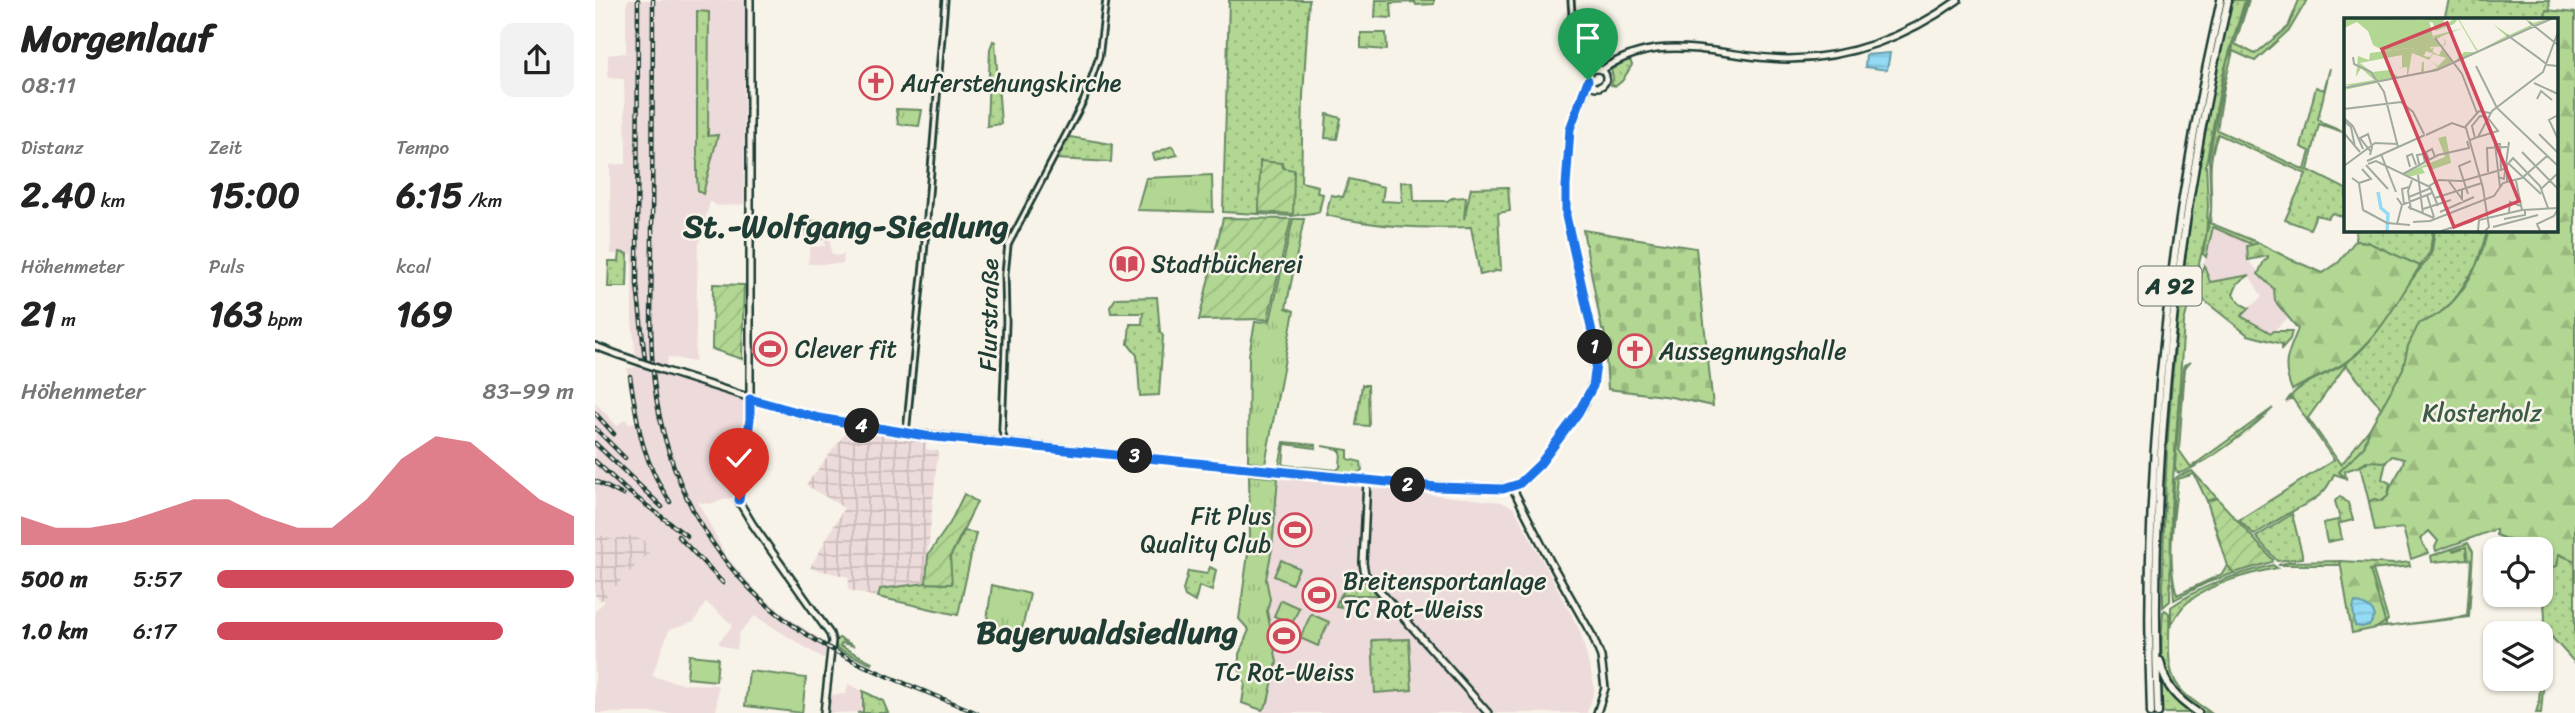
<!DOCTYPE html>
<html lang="de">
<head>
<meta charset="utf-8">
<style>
	:root { --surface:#fff; --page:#f2f2f2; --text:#222; --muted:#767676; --accent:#d1495b }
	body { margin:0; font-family:Sriracha,sans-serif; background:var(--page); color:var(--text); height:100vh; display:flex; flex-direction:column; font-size:26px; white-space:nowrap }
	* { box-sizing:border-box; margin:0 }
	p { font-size:23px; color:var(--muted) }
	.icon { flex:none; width:38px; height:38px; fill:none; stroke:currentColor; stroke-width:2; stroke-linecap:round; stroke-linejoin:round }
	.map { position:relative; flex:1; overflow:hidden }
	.side { display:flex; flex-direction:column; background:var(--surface); width:595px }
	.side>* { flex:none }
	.controls { position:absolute; left:1888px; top:537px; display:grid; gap:14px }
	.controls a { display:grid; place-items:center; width:70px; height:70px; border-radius:14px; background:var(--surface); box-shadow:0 2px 5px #0004; font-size:35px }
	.pin { position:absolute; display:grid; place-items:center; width:60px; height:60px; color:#fff; margin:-72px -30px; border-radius:50% 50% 50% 0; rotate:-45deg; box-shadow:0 0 7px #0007 }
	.pin .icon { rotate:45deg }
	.km { position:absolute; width:35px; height:35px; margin:-18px; border-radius:50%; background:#222; color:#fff; font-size:19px; line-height:35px; text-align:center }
	.round { display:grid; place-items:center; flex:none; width:74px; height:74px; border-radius:14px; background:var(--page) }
	.headline { display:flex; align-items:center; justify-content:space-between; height:119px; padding:0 21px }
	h1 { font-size:38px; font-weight:700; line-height:52px }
	.metrics { display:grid; grid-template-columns:repeat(3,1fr); gap:10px; height:119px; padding:7px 21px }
	.metrics div { display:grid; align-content:center }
	.metrics b { font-size:35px; font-weight:700 }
	.metrics small { font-size:19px; font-weight:400 }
	.metrics p { font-size:19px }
	.chart { height:196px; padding:14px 21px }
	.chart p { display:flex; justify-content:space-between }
	.chart svg { width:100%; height:126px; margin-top:7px; fill:var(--accent); opacity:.7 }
	ul { padding:0 21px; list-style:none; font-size:23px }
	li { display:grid; grid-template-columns:112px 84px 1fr; align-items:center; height:52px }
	li i { height:18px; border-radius:9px; background:var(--accent) }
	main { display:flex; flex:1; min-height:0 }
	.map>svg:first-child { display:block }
	.built { fill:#eddada }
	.industrial { fill:url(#industrial-grid) }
	.grass { fill:url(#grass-dots); stroke:#688a64; stroke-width:2; fill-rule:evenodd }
	.forest { fill:url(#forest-firs); stroke:#688a64; stroke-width:2 }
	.cemetery { fill:url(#cemetery-stones); stroke:#688a64; stroke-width:2 }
	.park { fill:url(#park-tufts); stroke:#688a64; stroke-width:2 }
	.garden { fill:url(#garden-furrows); stroke:#688a64; stroke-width:2 }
	.pitch { fill:#b2d793; stroke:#688a64; stroke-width:2 }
	.water { fill:url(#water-rules); stroke:#659ca8; stroke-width:2 }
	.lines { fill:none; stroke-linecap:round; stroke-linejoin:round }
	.minor-casing { stroke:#1f3d34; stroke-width:9 }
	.major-casing { stroke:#1f3d34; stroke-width:10 }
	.highway-casing { stroke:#1f3d34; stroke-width:11 }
	.minor { stroke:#f7f3e8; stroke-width:3.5 }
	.major { stroke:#f7f3e8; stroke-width:5 }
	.highway { stroke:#f7f3e8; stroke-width:6 }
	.rail-casing { stroke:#1f3d34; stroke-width:4.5 }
	.rail { stroke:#f7f3e8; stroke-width:2; stroke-dasharray:5; stroke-linecap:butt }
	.major-bridge-casing { stroke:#1f3d34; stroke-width:10; stroke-linecap:butt }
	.major-bridge { stroke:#f7f3e8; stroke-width:5 }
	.route-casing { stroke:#fff; stroke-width:14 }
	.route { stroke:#1a73e8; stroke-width:9 }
	.labels { text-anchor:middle; stroke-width:5; stroke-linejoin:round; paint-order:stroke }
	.shield { fill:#f7f3e8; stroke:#60746a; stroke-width:2 }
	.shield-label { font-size:23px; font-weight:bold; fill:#1f3d34 }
	.poi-label { font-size:24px; fill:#1f3d34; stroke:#f7f3e8; text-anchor:start }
	.street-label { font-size:24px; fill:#1f3d34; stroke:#f7f3e8 }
	.park-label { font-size:24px; fill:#3c5c47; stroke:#f7f3e8 }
	.district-label { font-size:32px; font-weight:bold; fill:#1f3d34; stroke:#f7f3e8 }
	.inset-river { fill:none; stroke:#93dbf5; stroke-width:3.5 }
	.inset-road { fill:none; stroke:#a1aaa0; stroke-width:2 }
	.view { fill:#d1495b; fill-opacity:0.15; stroke:#d1495b; stroke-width:3.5 }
	.inset-edge { fill:none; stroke:#1f3d34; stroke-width:3.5 }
</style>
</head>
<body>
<main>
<section class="side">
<div class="headline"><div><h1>Morgenlauf</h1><p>08:11</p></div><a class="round"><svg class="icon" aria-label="share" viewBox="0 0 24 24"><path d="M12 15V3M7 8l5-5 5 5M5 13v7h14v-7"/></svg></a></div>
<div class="metrics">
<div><p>Distanz</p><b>2.40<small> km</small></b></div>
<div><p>Zeit</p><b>15:00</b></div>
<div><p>Tempo</p><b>6:15<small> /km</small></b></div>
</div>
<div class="metrics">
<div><p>Höhenmeter</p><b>21<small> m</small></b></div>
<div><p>Puls</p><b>163<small> bpm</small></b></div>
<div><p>kcal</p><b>169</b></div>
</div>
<div class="chart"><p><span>Höhenmeter</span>83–99 m</p>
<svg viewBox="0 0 160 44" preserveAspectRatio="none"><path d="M0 44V34L10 38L20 38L30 36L40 32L50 28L60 28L70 34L80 38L90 38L100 28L110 14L120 6L130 8L140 18L150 28L160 34V44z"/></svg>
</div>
<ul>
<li><b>500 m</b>5:57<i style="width:100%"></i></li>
<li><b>1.0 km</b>6:17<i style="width:80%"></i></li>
</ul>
</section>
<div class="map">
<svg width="1980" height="713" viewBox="0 0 1980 713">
	<defs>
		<pattern id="industrial-grid" width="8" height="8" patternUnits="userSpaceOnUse" patternTransform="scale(1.75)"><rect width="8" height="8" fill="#eddada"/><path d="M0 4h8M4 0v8" fill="none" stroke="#cbbcbc"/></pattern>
		<pattern id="grass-dots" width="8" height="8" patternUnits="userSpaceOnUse" patternTransform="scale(1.75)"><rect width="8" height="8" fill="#b2d793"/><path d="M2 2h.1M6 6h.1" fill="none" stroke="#99b97f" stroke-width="1.8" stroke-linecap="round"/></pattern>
		<pattern id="forest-firs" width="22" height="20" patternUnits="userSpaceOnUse" patternTransform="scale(1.75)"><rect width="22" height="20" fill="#b2d793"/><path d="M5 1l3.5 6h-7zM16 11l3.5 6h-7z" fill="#99b97f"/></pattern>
		<pattern id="cemetery-stones" width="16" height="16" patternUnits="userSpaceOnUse" patternTransform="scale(1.75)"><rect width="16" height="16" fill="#b2d793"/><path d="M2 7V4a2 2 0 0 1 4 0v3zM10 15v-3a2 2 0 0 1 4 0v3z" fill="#99b97f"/></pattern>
		<pattern id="park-tufts" width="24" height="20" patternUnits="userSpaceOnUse" patternTransform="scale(1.75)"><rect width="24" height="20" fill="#b2d793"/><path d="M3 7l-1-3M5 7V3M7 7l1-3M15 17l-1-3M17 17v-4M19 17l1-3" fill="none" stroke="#99b97f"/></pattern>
		<pattern id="garden-furrows" width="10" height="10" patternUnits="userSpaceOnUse" patternTransform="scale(1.75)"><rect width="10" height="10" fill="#b2d793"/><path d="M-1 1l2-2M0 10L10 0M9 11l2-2" fill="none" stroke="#99b97f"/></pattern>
		<pattern id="water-rules" width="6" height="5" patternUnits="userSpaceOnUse" patternTransform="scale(1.75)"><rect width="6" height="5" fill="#93dbf5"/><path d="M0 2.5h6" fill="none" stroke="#7ebdd3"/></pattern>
	</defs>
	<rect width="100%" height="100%" fill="#f7f3e8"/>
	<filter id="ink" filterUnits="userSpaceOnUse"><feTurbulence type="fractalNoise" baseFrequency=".0143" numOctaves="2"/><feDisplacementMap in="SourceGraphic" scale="14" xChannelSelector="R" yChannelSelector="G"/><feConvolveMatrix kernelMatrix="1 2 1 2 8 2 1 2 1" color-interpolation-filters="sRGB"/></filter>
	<g filter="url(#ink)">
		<path class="built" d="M33,0H150L149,204L122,206L115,201L103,248L100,362L73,357L71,371L154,398L143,496L114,504L103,502L131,556L163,593L198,621L232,644L229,659L160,616L144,633L142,650L131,647L123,643L138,625L111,602L99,622L74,630L57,676L88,684L123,685L121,713H0V611L10,601L0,592V402L22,426L30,419L34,424L41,422L32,368L42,367L37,321V254H16L15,165L31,164V150L29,79L13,78V55L31,53V7Z
			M1617,227L1658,245L1652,246L1653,260L1679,289L1680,301L1693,318L1676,333L1646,315L1667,297L1655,276L1615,282L1609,265Z
			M230,234H235L236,253L241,256L249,254L248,264H213L215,247L230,246Z
			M683,478L906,502L919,508L985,631L999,684V692L992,713H667L673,702L680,653L672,611L675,599L671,579L677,549Z
			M253,684L268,691V712L233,713L235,695L251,694Z"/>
		<path class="industrial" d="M252,431L332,440L331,449L343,451L330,582L284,588L281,597L253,590L254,577L215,568L249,508L211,485Z
			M24,532L61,545L6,601L0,595L2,534L21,541Z"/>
		<path class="grass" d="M634,0H714L708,96L706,182L723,186L722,193L728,194L724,212L697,216L628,212Z
			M781,0H839V4L821,5L820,2L796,3L797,18L780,17Z
			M1637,0H1650L1628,74L1611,164L1613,206L1611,236L1589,322L1576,509L1575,601L1568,607C1567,404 1591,199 1637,0Z
			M1652,0H1654L1640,44L1660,54L1693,27L1704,0H1712L1695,29L1660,61L1638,51L1629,87L1622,130L1710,170L1715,151L1706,147L1721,87L1729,90L1735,68L1723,119L1729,124L1751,133L1724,124L1713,170L1751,189V218L1737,213L1733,218L1721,215L1715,229L1690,220L1711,174L1623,134C1609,170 1620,188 1615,223L1664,243L1658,245L1618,227L1611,257L1608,254L1616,210L1614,159L1632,61L1638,48V43Z
			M1854,0H1954L1955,10H1951L1950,19H1849Z
			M102,11L114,12L113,136L123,135L108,194L103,191L102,177Z
			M766,33H791L792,50L766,48Z
			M398,41L400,42L406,124L392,126L395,49Z
			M1034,58L1037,65L1027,81L1021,86L1016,85L1018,77L1016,70Z
			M732,114L746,118L742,139L730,138Z
			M475,137L517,144L516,162L462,159Z
			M577,146L583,155L559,160L558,154Z
			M754,179L789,187L787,201L807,202L806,182H818L819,201H852L857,198L871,197L869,219L876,188L913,187L915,211L903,213L906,270L885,275L876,227C826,229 780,227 731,215L736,195L748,197Z
			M211,221H228L227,239H222V227H212L211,244Z
			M1761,229H1838L1835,252L1825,266L1772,242L1760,241Z
			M1840,229H1893L1881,266L1859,300L1843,315L1826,323L1813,346L1808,369L1787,409L1751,365L1713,418L1746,465L1775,428L1769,447L1745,472L1748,477L1739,474C1729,497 1720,499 1698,511C1685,518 1672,527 1659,535L1644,520L1739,460L1697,398L1691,402C1705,380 1734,376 1754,361C1789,334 1803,291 1832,261L1837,251Z
			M25,252L33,254L32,287H13L14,261H24Z
			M1609,265L1615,282L1655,275L1643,283L1638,294L1646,304L1654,308L1646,316L1676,333L1679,331H1697L1695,339L1687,348V344L1653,335L1606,298L1595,300Z
			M562,297L565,332L568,336L564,395L545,396L542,355L533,344L535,324H547L548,313H516L515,307L521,298Z
			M1596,362L1590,367L1584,450L1596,467L1678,408C1660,426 1608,467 1584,473L1581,471L1580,466L1588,369L1589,365Z
			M689,442L721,445V448L690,444L688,465L742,470L745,467L746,452L743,449L727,446L753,450V459L766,462L767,470L761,474L684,466Z
			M1776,460L1791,462L1787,479L1795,483L1793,496L1787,501L1779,499L1774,502L1765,466Z
			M1597,471L1622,498L1612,501L1633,566L1639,573L1611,583L1579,600L1576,550L1579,480L1583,476ZM1599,474L1612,501L1632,566L1627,574L1582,595C1571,559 1579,516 1583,479Z
			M1745,496L1753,503L1758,520L1746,523L1740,501Z
			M1697,514L1708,558L1682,561L1661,537Z
			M369,531L381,533L363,615L283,597L285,589L331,583L356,584L355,557Z
			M1873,543L1878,552L1874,617L1781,628L1790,622L1775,570H1778L1793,620L1791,622V627L1872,616L1876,560L1872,559L1871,547L1858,551L1856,549Z
			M1963,554L1980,561V663L1953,633L1946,713H1941L1944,702L1950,616L1946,569L1962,566Z
			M1745,561L1744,565H1683L1694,562Z
			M1678,565L1682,568C1652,574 1617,583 1593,602C1585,608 1581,617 1576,625V607C1607,585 1641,574 1678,565Z
			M615,567L621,570L617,591L604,586L600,602L590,596L588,590L593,571L612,574Z
			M765,579L771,582L788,601V603H786L788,601L780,595H747L744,599L746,607L741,606C744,594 754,584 765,579Z
			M1570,610L1574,613C1576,640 1567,672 1589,693C1597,701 1607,706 1616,713C1605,713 1600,708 1592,701C1560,677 1566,647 1568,612Z
			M244,638L259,646L247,643L245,646L277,662L276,664L241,648V640Z
			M814,639L817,690L780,693L777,640Z
			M1566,680L1578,698L1598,713H1567Z
			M268,691L288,701L293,713H262L268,712Z"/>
		<path class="forest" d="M1951,10L1980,13V561L1964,554L1962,566L1946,569V550L1936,549L1901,535V529L1841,551L1840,547L1843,541L1834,531L1825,539L1833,553L1816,559L1808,528L1780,531L1774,502L1779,499L1787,501L1793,496C1796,479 1806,475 1809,459L1797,456L1791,462L1771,461L1765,466L1750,471L1751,478L1744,472L1769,447L1775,428L1808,369L1813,346L1824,323C1863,312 1885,266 1893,229H1961V19H1950Z
			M1760,241L1772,242L1825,266C1803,300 1782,343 1746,365C1730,374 1713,381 1697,390C1686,363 1693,354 1703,329L1680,301L1679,289L1663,274L1669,261L1673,259V256L1653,260L1652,246L1664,243L1695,259L1728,273L1744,262Z
			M1871,547L1872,559L1837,562L1836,556L1856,549L1858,551Z
			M1745,561L1799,564L1814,562L1815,566L1775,570L1790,622L1781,628L1757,633Z"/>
		<path class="cemetery" d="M988,230L1101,248L1118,406L1076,397L1013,389L1009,330H1007Z"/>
		<path class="park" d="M301,109L327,110L324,126L303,124Z
			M617,175L618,212L542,210L551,178Z
			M698,219H709L691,308L699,311L670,464L653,461L654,355L660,322L675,321Z
			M767,385H773L774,426L761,425Z
			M654,475L683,478L677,549L671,579L675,599L672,611L682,662L673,702L667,710L647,703L650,684L644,668V654L654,630L644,619L655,539Z
			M397,585L435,594L426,633L391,626Z"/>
		<path class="garden" d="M665,161L687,163L688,168L699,170L698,214L664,212Z
			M628,218L696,219L673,319L604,320Z
			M118,284L149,285L147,359L117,349Z
			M369,494L382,502L355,557L357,584L331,583L333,555L355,523Z
			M1622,498L1678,560L1677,562L1639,573L1633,566L1612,501Z"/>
		<path class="pitch" d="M1743,520L1747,539L1732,542L1728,523Z
			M686,560L704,568L697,584L679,576Z
			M686,600L704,608L697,624L679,616Z
			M716,614L734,622L723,646L705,638Z
			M685,620L703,628L696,644L678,636Z
			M94,655L123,658L121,681L92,678Z
			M154,671L211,678L207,713L150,706Z"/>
		<path class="water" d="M1295,53L1292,70L1270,67L1271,55Z
			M1760,602C1769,605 1776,606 1780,616L1775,625L1767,627L1760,626L1758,608Z"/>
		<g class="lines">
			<defs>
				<path id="minor" d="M976,0L979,42L994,73
					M988,61L999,69
					M311,433L328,266L350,0
					M410,443L407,430L411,322L410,274L413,245L489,100L504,57L511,0"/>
				<path id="major" d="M155,0V419L143,500L158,525L235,634L237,641L229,713
					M993 78a9 9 0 1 1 18 0a9 9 0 1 1-18 0Z
					M1007,70C1067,28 1128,59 1194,59C1256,58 1313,36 1363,0
					M0,346L24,355
					M71,371L209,415L297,431L797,483L889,489L917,487L929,480L945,464L990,404L999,378L1000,346L971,216V186L975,129L994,82
					M772,481L768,563L770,574L893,713
					M917,487L955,561L998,637L1006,657L1010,688L1002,713"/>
				<path id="highway" d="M1565,661C1570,687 1582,699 1603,713
					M1556,713C1547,473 1573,234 1626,0
					M1563,713C1553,475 1580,232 1633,0"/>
			</defs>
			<use href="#minor" class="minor-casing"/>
			<use href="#major" class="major-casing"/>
			<use href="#highway" class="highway-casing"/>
			<use href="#minor" class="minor"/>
			<use href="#major" class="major"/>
			<use href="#highway" class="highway"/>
			<defs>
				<path id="rail" d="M43,0L42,284L50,360
					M58,0C58,78 57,156 57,233C57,282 54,333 59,382C70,474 113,560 187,617C244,662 317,685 382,713
					M35,376C43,426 46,458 75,502
					M0,413L19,434
					M0,428L30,458
					M0,443L67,507
					M0,461L30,489L92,536
					M0,481L28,495
					M83,536L128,583"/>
			</defs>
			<use href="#rail" class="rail-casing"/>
			<use href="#rail" class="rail"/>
			<defs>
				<path id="major-bridge" d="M24,355L71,371"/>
			</defs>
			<use href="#major-bridge" class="major-bridge-casing"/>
			<use href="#major-bridge" class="major-bridge"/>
		</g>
	</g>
	<g class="lines" filter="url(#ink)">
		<defs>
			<path id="route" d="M144,500L155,419V399L224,418L331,436L842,487L908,489L924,484L945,464L983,413L998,386L1001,365L1000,345L971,216V186L975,129L993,80"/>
		</defs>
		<use href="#route" class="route-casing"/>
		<use href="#route" class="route"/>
	</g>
	<defs>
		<symbol id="church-ring" viewBox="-11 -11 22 22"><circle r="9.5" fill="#f7f3e8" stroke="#d1495b" stroke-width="1.5"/><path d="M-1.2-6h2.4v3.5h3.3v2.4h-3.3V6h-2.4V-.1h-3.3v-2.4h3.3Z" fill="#d1495b"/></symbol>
		<symbol id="library-ring" viewBox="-11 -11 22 22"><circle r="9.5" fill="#f7f3e8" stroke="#d1495b" stroke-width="1.5"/><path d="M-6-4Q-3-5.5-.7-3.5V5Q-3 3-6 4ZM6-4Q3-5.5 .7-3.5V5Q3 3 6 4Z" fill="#d1495b"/></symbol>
		<symbol id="stadium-ring" viewBox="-11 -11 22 22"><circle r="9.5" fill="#f7f3e8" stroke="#d1495b" stroke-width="1.5"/><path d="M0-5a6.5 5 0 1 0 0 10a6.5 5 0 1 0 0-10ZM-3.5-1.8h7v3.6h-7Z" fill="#d1495b"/></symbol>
	</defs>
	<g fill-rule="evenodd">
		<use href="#church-ring" x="262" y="64" width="38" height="38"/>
		<use href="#library-ring" x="513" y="245" width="38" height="38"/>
		<use href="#stadium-ring" x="156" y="330" width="38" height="38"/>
		<use href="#church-ring" x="1021" y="332" width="38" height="38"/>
		<use href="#stadium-ring" x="681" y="511" width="38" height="38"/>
		<use href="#stadium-ring" x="705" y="576" width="38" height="38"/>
		<use href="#stadium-ring" x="670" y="617" width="38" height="38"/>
	</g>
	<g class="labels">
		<rect class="shield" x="1543.5" y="266.5" width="63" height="39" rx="5"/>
		<g class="shield-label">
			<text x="1575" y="294">A 92</text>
		</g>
		<g class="poi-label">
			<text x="306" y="91">Auferstehungskirche</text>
			<text x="556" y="272">Stadtbücherei</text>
			<text x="200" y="357">Clever fit</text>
			<text x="1064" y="359">Aussegnungshalle</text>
			<text x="676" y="524" text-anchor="end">Fit Plus<tspan x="676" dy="28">Quality Club</tspan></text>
			<text x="748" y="589">Breitensportanlage<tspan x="748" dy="28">TC Rot-Weiss</tspan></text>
			<text x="689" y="680" text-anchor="middle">TC Rot-Weiss</text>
		</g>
		<g class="street-label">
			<text transform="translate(394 315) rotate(-89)" y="8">Flurstraße</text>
		</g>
		<g class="park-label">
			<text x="1887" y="421">Klosterholz</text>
		</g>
		<g class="district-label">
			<text x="251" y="237">St.-Wolfgang-Siedlung</text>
			<text x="512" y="643">Bayerwaldsiedlung</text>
		</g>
	</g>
	<g transform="translate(1749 18)">
		<rect width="214" height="214" fill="#f7f3e8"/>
		<path d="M77,0H101L97,10L111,0L115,1L126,20L138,12L126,20L134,33L162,18L149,6L165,17L187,7L180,0L189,5L206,0L120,41L92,52L0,72L8,68L0,67L30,62L17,50L12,59L14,38L25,42L26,35L66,30L82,33L80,38L86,39L89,35L84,34L90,29L88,34L95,37L98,31L110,44L120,34H133L119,10L98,18L102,26L97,28L102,24L98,18L92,22L89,18L119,10L114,1L110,6L91,13L89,5ZM68,35L85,42L89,36L102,40L94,48L86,43L94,49L80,55V44H78L77,54L72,55V50V55L64,58ZM58,37V49L53,50L63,49V58L56,60L45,52L28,54L16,45ZM102,118L107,145L87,152L85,148L78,150L81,155L64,159L60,155L101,139L94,120Z" fill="#b2d793" fill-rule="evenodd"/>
		<path d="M0,0L85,2L89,19L97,28H104L86,29L90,35L66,30L40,33L29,27L24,13L13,4L0,10Z" fill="#b2d793"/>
		<path class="inset-river" d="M34,174L37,190L44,196L43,213"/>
		<path class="inset-road" d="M185,4L214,27M163,17L204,47L214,48M91,20L118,56L133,95M9,39L10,46L27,54L40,74L54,129M132,48L153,90L214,148M190,65L214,76M0,70L93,52L209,0M193,81L197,73L208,82M0,91L57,84L69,94L80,116M214,97L205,102L214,121M0,100L9,108L19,131M0,103L7,109L11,129M121,109L135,93L146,95M0,115L16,134M195,116L214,135M82,117L108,105L122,110L139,170L145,209L141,213M134,119L154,113L144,100M131,120L128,108L136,98L143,99M126,122L134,119L148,93L199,54L214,14M178,134L214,171M37,136L52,174M26,137L28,129L24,116L16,120L27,134M85,142L82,134L88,131L91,139M23,143L81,117M164,145L197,176M24,146L32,143L86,169L94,188M75,146L73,137L79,136L81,144M22,147L44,171M0,148L31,125L54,126M66,149L63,138L68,136L72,147M144,154L143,130L163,129M59,156L94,137L125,130L123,123M74,157L79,196M154,159L160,161L165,124M8,160L15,165L19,192M104,162L118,181V171M172,163L178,192M163,164V147L169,140L196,168L204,190M15,165L27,161L18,151M85,168L95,162L118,163L160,151M65,169L58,171L60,186L88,175M156,169L151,126H156L157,151M197,171L214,155M124,176L115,148L127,143M83,177L90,199M65,179L87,170M91,180L138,165M64,189L90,200M79,191L107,182M19,192L43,205L66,207M67,192L64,173L68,162M96,194L130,179M165,194L166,184L177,188M160,201L181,197V193M69,204L86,203L150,178L159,165L178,160L203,138M53,206L58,187L53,180M149,209L194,197M97,213L129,203M134,213L135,202L178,192L214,190M196,213L193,206L210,198L214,191"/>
		<path class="view" d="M103,5L175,183L110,209L38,31Z"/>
		<rect width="214" height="214" class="inset-edge"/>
	</g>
</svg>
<div class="controls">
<a><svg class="icon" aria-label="locate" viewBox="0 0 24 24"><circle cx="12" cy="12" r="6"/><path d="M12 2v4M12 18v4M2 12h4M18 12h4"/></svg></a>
<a><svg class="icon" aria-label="layers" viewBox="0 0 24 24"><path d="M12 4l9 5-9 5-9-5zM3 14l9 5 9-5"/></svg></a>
</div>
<div class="pin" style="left:993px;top:80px;background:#1e9e55"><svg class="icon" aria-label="arrive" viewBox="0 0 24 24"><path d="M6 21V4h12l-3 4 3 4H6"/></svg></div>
<div class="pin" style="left:144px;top:500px;background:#d93025"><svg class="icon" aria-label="check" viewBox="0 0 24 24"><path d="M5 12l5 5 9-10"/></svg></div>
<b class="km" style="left:1000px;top:347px">1</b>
<b class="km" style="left:813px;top:485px">2</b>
<b class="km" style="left:540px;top:456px">3</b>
<b class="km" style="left:267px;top:426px">4</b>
</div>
</main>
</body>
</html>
